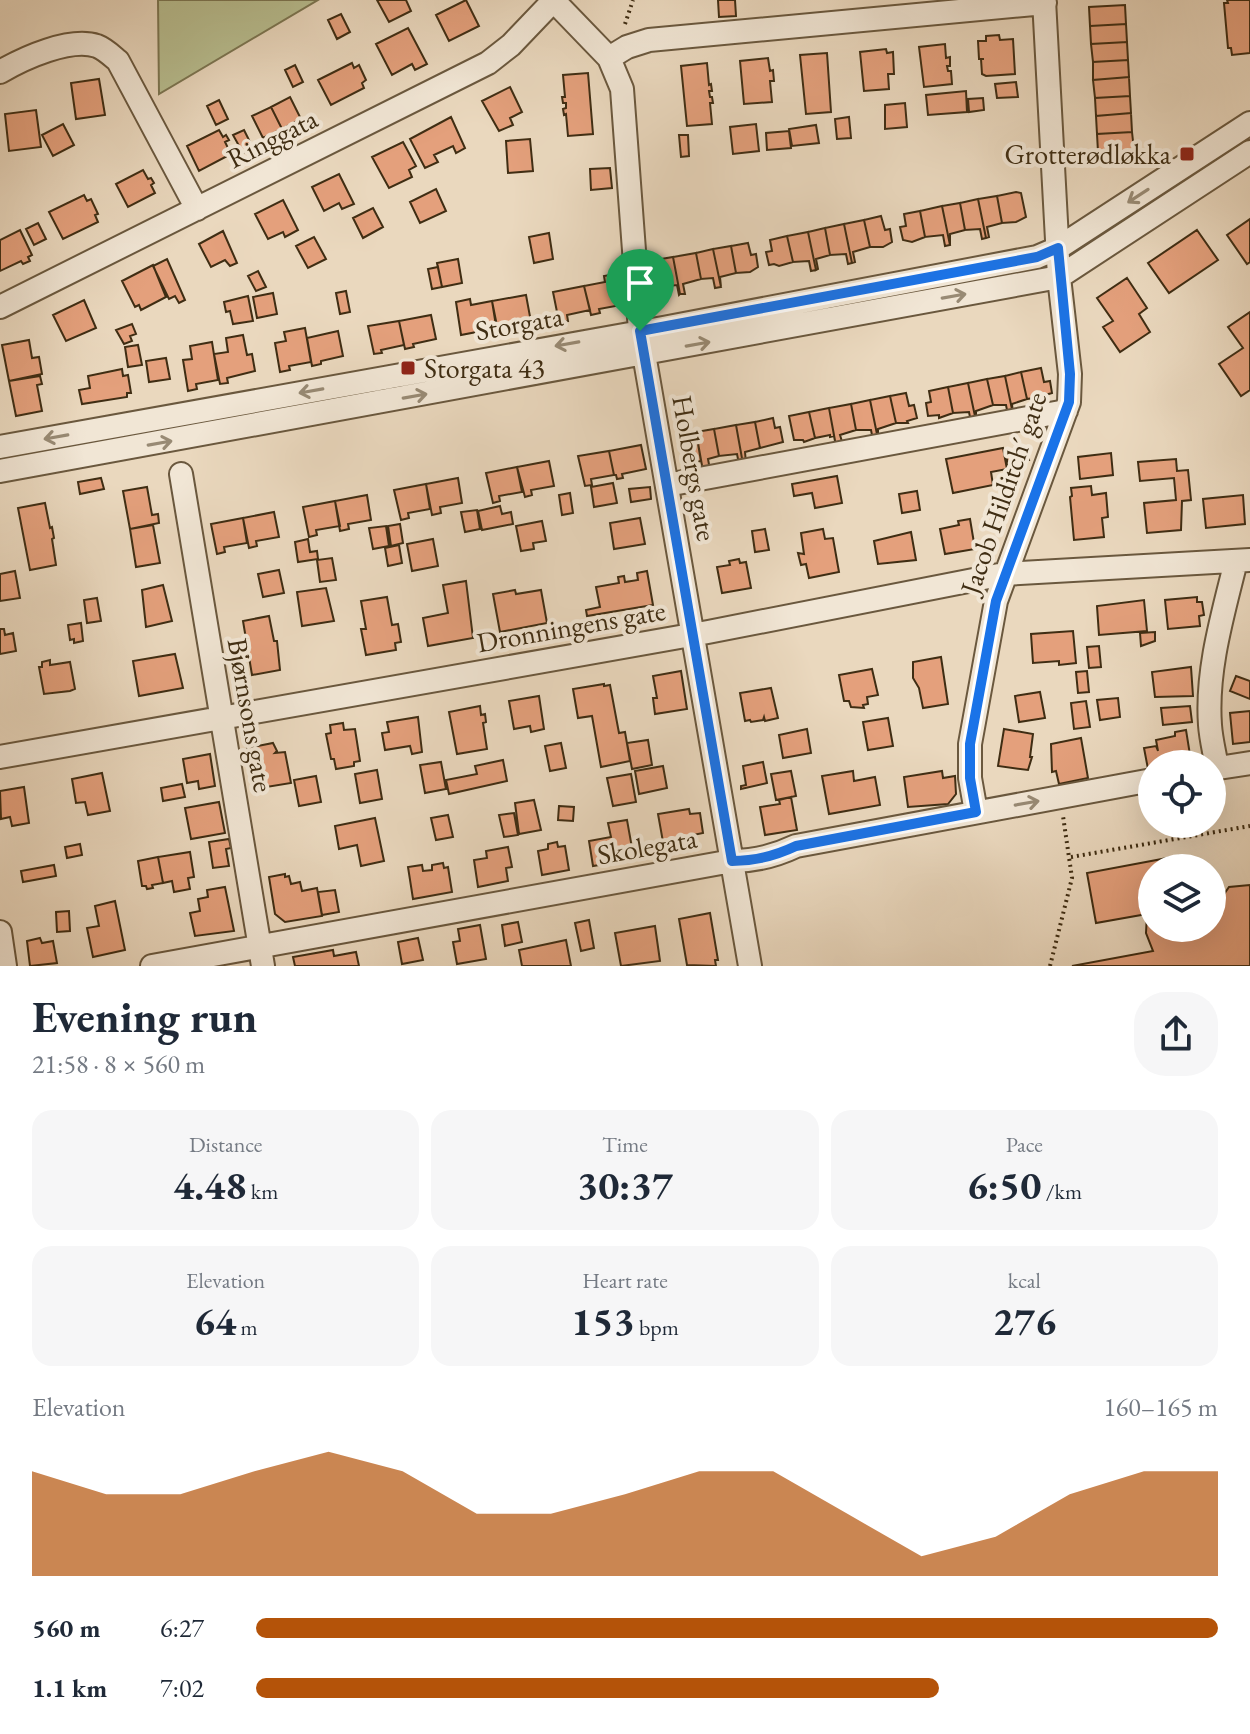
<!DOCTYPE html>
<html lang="en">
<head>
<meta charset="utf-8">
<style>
	:root { --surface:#fff; --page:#f6f6f7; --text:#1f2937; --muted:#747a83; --accent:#b45309 }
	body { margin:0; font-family:"EB Garamond",serif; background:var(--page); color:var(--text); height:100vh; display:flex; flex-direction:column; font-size:30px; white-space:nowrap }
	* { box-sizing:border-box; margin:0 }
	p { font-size:26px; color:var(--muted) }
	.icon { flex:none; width:44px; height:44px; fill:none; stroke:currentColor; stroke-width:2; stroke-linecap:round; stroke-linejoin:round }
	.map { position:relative; height:966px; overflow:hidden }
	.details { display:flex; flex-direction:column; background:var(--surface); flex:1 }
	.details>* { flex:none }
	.controls { position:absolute; left:1138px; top:750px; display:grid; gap:16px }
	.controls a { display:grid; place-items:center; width:88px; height:88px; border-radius:50%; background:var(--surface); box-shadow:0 8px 32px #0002; font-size:40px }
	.pin { position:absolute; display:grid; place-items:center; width:68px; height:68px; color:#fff; margin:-82px -34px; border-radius:50% 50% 50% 0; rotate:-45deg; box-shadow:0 0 8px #0007 }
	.pin .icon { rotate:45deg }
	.round { display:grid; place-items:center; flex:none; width:84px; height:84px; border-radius:32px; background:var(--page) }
	.headline { display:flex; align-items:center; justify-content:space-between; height:136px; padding:0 32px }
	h1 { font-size:44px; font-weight:700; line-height:60px }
	.stats { display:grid; grid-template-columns:repeat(3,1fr); gap:12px; height:136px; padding:8px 32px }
	.stats div { display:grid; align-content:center; border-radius:20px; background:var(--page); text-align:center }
	.stats b { font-size:40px; font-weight:700 }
	.stats small { font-size:22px; font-weight:400 }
	.stats p { font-size:22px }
	.chart { height:224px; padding:16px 32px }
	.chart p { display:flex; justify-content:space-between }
	.chart svg { width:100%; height:144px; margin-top:8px; fill:var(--accent); opacity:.7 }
	ul { padding:0 32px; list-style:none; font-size:26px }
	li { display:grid; grid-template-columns:128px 96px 1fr; align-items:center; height:60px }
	li i { height:20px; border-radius:10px; background:var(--accent) }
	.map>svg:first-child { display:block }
	.green { fill:#b8be90; stroke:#7c7652; stroke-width:2 }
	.building { fill:#e4a07c; stroke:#3f2d13; stroke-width:2 }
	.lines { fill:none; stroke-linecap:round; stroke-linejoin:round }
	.minor-casing { stroke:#6a583e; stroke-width:26 }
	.path { stroke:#3f2d13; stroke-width:4; stroke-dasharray:2 4; stroke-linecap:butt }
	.minor { stroke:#f1e6d5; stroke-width:22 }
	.oneway { stroke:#988a74 }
	.route-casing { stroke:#fff; stroke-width:16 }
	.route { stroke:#1a73e8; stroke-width:10 }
	.poi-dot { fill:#8f2418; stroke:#f1e6d5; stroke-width:3 }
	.labels { text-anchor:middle; stroke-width:8; stroke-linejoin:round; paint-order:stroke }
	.street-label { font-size:28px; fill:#3f2d13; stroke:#f1e6d5 }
	.poi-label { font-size:28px; fill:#3f2d13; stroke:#f1e6d5; text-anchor:end }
</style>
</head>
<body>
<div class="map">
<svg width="1250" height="966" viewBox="0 0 1250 966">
	<rect width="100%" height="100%" fill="#ead8be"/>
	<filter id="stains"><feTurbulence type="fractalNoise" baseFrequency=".0025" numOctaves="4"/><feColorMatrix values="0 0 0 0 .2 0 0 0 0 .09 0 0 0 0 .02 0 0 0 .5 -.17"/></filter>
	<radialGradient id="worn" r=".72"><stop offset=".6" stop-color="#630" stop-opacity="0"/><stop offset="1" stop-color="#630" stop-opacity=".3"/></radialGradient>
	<path class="green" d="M158,0H318L159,94Z"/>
	<path class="building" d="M377,0H406L411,11L389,22Z
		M466,0L479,26L449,41L436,15Z
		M718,0H735L736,16L719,17Z
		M1227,0H1250V53L1232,55L1231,48H1228L1224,3H1228Z
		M1125,5L1126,24L1090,26L1089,7Z
		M341,14L350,32L337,39L328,20Z
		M1126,24L1127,42L1091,44L1090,26Z
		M408,28L427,64L415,70L412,64L392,75L376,44Z
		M999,35L1000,40L1013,39L1015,74L986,76L982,74L981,59H984H979L978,41H986V36Z
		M1127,42L1128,60L1093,62L1091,44Z
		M945,44L946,58L950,57V66H947L948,71H951L952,84L924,87L919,47Z
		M886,49L887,53L893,52L894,74H888L889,89L864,91L860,52Z
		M827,53L831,112L806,114L800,55Z
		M768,58L770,71L773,70L774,81H770L772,102L744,104L740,61Z
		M1128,60L1129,77L1093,80V62Z
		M352,63L354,68L359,65L366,80L362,83L364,88L331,105L318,80Z
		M707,63L709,85L711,84L712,91H709L710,97H712L713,103H710L712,124L687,126L681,66Z
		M295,65L303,82L293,87L285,70Z
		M588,73L593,134L568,136L566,114L564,115L563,109L566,108V103H563L562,97H565L563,75Z
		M1129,77L1130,96L1095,98L1093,80Z
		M99,79L105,115L76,119L71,83Z
		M1016,82L1018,97L997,98L995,84Z
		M510,87L522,112L510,118L513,125L499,131L482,101Z
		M966,91L967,112L928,115L926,95Z
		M1130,96L1131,113L1096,116L1095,98Z
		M290,97L301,119L282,129L271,107Z
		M983,98L984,110L969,112L968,99Z
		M219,100L228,119L216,125L207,106Z
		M905,103L907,127L885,129V105Z
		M271,107L282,129L263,138L252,116Z
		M36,110L41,147L9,151L5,114Z
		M1131,113L1132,132L1097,134L1096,116Z
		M451,117L465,148L456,153L453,146L434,155L438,162L425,168L410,139Z
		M849,117L851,138L837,139L835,119Z
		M63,124L74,145L53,156L42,135Z
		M756,124L759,151L733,154L730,127Z
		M816,125L819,143L792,146L789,129Z
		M219,130L223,137L226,135L229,140L225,142L231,154L199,171L187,146Z
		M244,130L253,148L243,153L233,135Z
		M789,131L791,148L767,150L766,133Z
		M1132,132L1134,150L1098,152L1097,134Z
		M679,135H688L689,156L681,157Z
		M530,139L533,171L508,173L506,141Z
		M403,142L416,166L409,170L412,177L389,188L372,157Z
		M610,168L612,188L591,190L590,169Z
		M143,170L148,179L151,178L154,183L151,185L155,193L128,207L116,184Z
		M339,174L354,204L342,209L339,203L324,211L312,187Z
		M436,189L446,211L420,223L410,202Z
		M1016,192L1021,193L1026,217L1016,222L1002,223L997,196Z
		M84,195L87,201L91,199L98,214L95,215L98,222L63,239L49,212Z
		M997,196L1002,223L987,227L989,237L986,238L978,199Z
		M978,199L986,238L982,239L980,229L965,230L960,203Z
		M283,200L298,230L285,237L283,232L268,239L255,214Z
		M960,203L965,230L950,234V245L942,206Z
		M942,206L950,245L945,246L943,235L925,237L920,211Z
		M373,208L383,227L363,238L353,218Z
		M920,211L925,237L912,242L903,240L900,227L906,226L904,214Z
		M881,216L885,230L890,229L892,242L883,247H870L864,220Z
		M1250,219V262L1247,264L1227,235Z
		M864,220L870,247L853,252L855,262L852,263L844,224Z
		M38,223L46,239L34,245L26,229Z
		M844,224L852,263L848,264L846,254L830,255L825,228Z
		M825,228L830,255L816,259L818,269L816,270L808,232Z
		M20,230L32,255L28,257L30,261L23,264L21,261L0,271V240Z
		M1197,230L1218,260L1169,293L1148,263Z
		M223,231L237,263L230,266L225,260L211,267L199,244Z
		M808,232L816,270L811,271L809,261L793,262L787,236Z
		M549,233L553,259L534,263L529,237Z
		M787,236L793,262L779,266L774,264L769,265L766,252L772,251L770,240Z
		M314,237L326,259L308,268L296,246Z
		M748,243L751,255L756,254L758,267L750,272L736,273L731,246Z
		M731,246L736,273L720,277L721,287L713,249Z
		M713,249L721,287L715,288L713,278L701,279L696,253Z
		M696,253L701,279L683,284L685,294H680L673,257Z
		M673,257L680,294L679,295L677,285L660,287L655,260Z
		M167,259L185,300L179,303L175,296L169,299L153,266Z
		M458,259L462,283L442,287L437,263Z
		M153,265L166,297L141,310L139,305L135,307L122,281Z
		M438,267L442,287L432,289L428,269Z
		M258,271L266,287L256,291L248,276Z
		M616,274L621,305L599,309L600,313L591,315L584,286L605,282L604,276Z
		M1127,278L1147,308L1139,314L1150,332L1120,352L1103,327L1113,321L1097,298Z
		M584,286L590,310L567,315L568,321L559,322L553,292Z
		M346,291L350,312L340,314L336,293Z
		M273,293L277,314L257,318L253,297Z
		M526,295L531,322L506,326L507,330L498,331L492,301Z
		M248,296L253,321L233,324L230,311L226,312L224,302Z
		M470,299L471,305L492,301L497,332L488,333L487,330L461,335L456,302Z
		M84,300L96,328L66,341L53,315Z
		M1250,312V390L1241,396L1219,364L1243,348L1228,327Z
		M431,315L436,339L413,344L414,347L405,349L399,321Z
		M399,321L404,345L381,350L382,353L374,354L368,326Z
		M132,324L136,334L130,336L132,341L124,344L116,330Z
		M305,328L311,362L289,366L290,370L280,372L275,343L286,341L284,332Z
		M338,331L343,356L321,361V364L312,366L307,338Z
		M243,335L247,355L252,354L255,371L227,378L228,383L220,384L214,354L228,352L226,338Z
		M29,340L32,358L39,357L42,374L9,381L2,345Z
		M212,342L218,380L196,384L197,389L188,391L183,360L192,359L190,346Z
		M138,345L142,365L128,367L125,347Z
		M166,358L170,379L149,382L146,361Z
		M1041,368L1044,382L1050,381L1052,393L1042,396L1043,399H1039V397L1027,399L1021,372Z
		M122,369L123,376L128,375L131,393H127V397L82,404L79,390L90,388L88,376Z
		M1021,372L1027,399L1012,404L1013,414L1005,376Z
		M40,376L42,384L37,385L42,411L16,416L9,381Z
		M1005,376L1013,414L1008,415L1006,405H993L987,379Z
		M987,379L993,405L976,411V421L968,383Z
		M968,383L976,421L971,422L969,412L953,413L948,387Z
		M948,387L953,413L939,418V415L928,416L926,403L931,402L929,391Z
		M906,393L909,406L914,405L917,418L907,421L908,423H896L890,396Z
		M890,396L896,423L878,429V439L870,400Z
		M870,400L878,439L873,440L871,430H856L851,404Z
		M851,404L856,430L840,435L843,445L836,446L829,408Z
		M829,408L836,446L834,436L830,437V435L815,438L809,412Z
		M809,412L815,438L804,442L803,440H794L789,416Z
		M773,418L775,428L780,427L783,442L760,448L755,422Z
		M755,422L760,448L745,452L746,463L743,464L736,425Z
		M736,425L743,464H739L737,454L719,456L714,429Z
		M714,429L719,456L708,459L710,470L703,471L696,432Z
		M696,432L701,461L685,462L680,435Z
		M641,445L646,469L622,474L623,478L617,479L616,475H614L609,451Z
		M1003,448L1007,469L991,472L993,485L953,493L946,459Z
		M1026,449L1029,460L1008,464L1006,453Z
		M609,451L614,475L591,479L592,485L585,486L578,456Z
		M1111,453L1113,475L1080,479L1078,457Z
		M1176,459L1177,471L1188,470L1191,500L1182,501L1181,530L1147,533L1144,503L1176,500L1174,478L1140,481L1138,462Z
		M549,461L554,486L531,490L532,495L525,497L517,467Z
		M517,467L522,492L499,496L500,501L493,503L486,473Z
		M837,476L842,503L815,508L812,493L794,496L792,484Z
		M101,478L104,489L80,494L78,482Z
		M458,478L462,503L440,507L441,513L432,515L426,484Z
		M613,483L617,503L594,507L591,487Z
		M426,484L430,509L408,513L409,518L401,520L394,490Z
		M1091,486L1092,495L1106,493L1108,517L1102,518L1104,537L1074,540L1070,497L1072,496L1071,488Z
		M147,487L152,515L158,514L159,523L130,529L123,491Z
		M650,487L651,499L631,502L629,489Z
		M917,491L920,510L902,513L899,494Z
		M570,493L573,513L562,515L559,495Z
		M367,495L371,520L348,524L349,529L340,531L335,501Z
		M1243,495L1245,524L1206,528L1203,499Z
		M335,501L340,526L316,530L317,535L309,537L303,507Z
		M45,503L50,528L52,527L54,538L52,539L56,565L30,570L18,508Z
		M500,506L502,514L511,512L513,524L482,530L478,511Z
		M477,510L480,529L465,532L461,512Z
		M274,512L279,537L256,541L257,546L249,548L243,518Z
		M243,518L247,543L224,547L225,552L217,554L211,524Z
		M640,518L645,544L614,549L610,523Z
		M970,519L975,549L945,554L940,529L959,525L958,521Z
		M542,521L546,541L533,543L534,549L521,551L516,526Z
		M400,524L403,543L391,546L388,526Z
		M153,525L160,563L136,567L130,529Z
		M386,526L389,546L373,549L369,528Z
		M765,529L769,550L755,552L752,531Z
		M823,529L825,539L833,538L839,572L809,578L806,564L801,565L798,553L804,554L801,533Z
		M911,532L916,560L878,564L874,541Z
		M308,539L310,552L317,551L318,559L298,562L295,542Z
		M433,539L438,566L412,571L407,544Z
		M399,545L402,563L388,566L385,548Z
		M332,558L336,580L320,582L317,560Z
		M739,559L740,563L746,562L751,588L722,593L717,567L730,565L729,561Z
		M279,570L284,593L263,597L258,574Z
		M15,571L20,598L0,601V574Z
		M647,571L653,605L587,616L586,610L600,607L596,587L619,583L618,577L624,576L625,582L638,580L637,573Z
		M466,581L473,638L428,646L423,618L448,613L443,585Z
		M163,585L172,621L146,627L142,590Z
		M326,588L334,621L302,626L297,592Z
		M515,590L516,594L541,590L547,623L500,632L493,594Z
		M387,597L392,625L398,624L401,642L395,643L396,650L366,655L361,629H366L361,601Z
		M1197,597V602H1202L1204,615L1199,616L1200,626L1168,629L1165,600Z
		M97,598L101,621L87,623L84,600Z
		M1144,600L1147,631L1099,635L1097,606Z
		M269,616L274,641H277L280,670L252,675L243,621Z
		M81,623L83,641L74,643V639L70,640L68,625Z
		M0,629H4L5,635L13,633L16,651L0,654Z
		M1073,631L1076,663L1059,665V661L1033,663L1031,634Z
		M1155,632V641L1141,646L1140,633Z
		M1099,646L1101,667L1089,668L1087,647Z
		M175,654L183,688L139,696L133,661Z
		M941,657L948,704L923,708L919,688L913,678V662Z
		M50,660V665L70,662L75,689L70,691L44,694L39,667H42V662Z
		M1191,667L1193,696L1155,697L1152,672Z
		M872,669L878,695L867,697L868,704L863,705L864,708L851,707L849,701H844L839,675Z
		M681,671L687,709L655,714L653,698H657L653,676Z
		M1087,671L1089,692L1078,693L1076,672Z
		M1236,676L1250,681V699L1230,691Z
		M604,684V686L610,685L619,733L625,732L630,761L601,767L592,716L578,718L573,689Z
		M771,688L778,718L765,721L764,717L763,720L751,722L750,720L745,721L740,693Z
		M1040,692L1045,718L1019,722L1015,696Z
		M539,696L544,729L531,732L530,726L514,729L509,701Z
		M1118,698L1120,717L1100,720L1097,700Z
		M1086,701L1090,727L1074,729L1071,703Z
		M480,706L481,715L485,714L486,722L483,723L487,749L457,754L449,712Z
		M1190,706L1192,722L1163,725L1161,708Z
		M1250,711V742L1233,744L1230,713Z
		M418,717L422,752L412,754L410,746L385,750L382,733L389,732L387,722Z
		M888,718L893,746L868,750L863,722Z
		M343,723L344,730L355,729L360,761L354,762V766L336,769L334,759H331L326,734L331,733L330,725Z
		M807,729L811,753L783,758L779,735Z
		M1004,729L1033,734L1030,757H1032L1028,770L998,766Z
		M1186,730L1191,761L1152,764V768L1148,769L1144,748L1156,746L1158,751L1156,740L1175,736V732Z
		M1081,738L1088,778L1059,784L1056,771L1052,772L1051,744Z
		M648,740L652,765L632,769L627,743Z
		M273,743L277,751L275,753L285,752L291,783L254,789L247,748Z
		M561,743L566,768L550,771L545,746Z
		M210,754L215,786L199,789L198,781L187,783L183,759Z
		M503,760L507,781L449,794L446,780L477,774L475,766Z
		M441,762L446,789L425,793L420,765Z
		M763,762L767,783L741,789V786L746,785L743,766Z
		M663,766L667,788L639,794L635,771Z
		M377,770L382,799L360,803L355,774Z
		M791,771L796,796L776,800L771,774Z
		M853,771L854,781L875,777L880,805L829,814L822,776Z
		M942,771L943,778L955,776L956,794L948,804L908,807L904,777Z
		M102,773L110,811L88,815L85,802L76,803L72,779Z
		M631,774L636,802L613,806L607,778Z
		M316,776L321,802L299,806L294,780Z
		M182,784L185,797L163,801L161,788Z
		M24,787L29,823L12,826L10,817L1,819L0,791Z
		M791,797L797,830L765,835L760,807L780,804L779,800Z
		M534,800L541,830L519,834L515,803Z
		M219,802L225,833L191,839L185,808Z
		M559,806L574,807L573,821L558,820Z
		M689,809L690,814L700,813L703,833L693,835L695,847L665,853L658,814Z
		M514,813L518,835L504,837L499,815Z
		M448,815L453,837L436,840L431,818Z
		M375,818L384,861L361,866L357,845L339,849L335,826Z
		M627,820L634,859L593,866L589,841L611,837L608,823Z
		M229,839L231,848L226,849L229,866L213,868L209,842Z
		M557,842L558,847L565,846L569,870L542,875L538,851L548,849V844Z
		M80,844L82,855L67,858L65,847Z
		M508,847L512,867L506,868L508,881L478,887L474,860L487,858L486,851Z
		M190,852L194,877L188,878L190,889L174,892L172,881L163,883L158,857Z
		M1178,856L1180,868H1152V928H1212V899L1222,897L1229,887L1250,885V966H1072L1153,951L1146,933L1147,914L1096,923L1087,873Z
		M158,857L163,883L152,885L153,888L147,889L146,886H142L138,861Z
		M443,863L444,868L448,867L452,892L413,899L408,867L422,865L423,871L432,870V865Z
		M54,865L56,876L23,882L21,871Z
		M285,874V877L289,876L291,884L300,882L302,891L317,888L322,916L285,922L275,914L269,877Z
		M225,887L234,931L195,936L190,913L200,911L198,899L208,897L207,890Z
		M335,890L339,912L322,915L318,892Z
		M115,901L125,950L93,957L87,928L99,926L95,906Z
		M69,911L70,931L57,932L56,912Z
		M710,913L718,960H715L716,966L687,965L679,919Z
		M589,920L594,948L581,951L575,923Z
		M518,922L522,942L505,946L502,925Z
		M480,925L486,959L457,964L453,942L460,941L458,929Z
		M655,926L660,961L621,966L615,933Z
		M40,938L42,943L53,941L57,963L30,966L27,941Z
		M418,938L423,960L402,964L398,942Z
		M566,940L571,966H522L519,950Z
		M333,950L334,956L356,952L359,966H295L293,957Z"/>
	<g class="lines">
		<defs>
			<path id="minor" d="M554,1L609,58L622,89L640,331L750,966
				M609,58L627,47L649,40L1045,3
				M0,72C24,58 70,37 97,46C105,49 112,56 118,61L197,209
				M0,307L488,63L511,45L554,0
				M0,447L663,328L1037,257L1058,248L1250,123
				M0,471L1059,277L1250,152
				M181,474L263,966
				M667,485L1066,411
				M0,757L708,632L1004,574L1250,560
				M1217,768C1215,754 1211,740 1210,725C1206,670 1223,614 1236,561
				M1212,769L1250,763
				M976,812L970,778V744L996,601L1069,402L1070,374L1059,277L1044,0
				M0,932L5,966
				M152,966L732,861C755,861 775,856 796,846L1152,780"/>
		</defs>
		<use href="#minor" class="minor-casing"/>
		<path class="path" d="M625,24L633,0
			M1071,857L1250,826
			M1050,966L1072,878L1063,816"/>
		<use href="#minor" class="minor"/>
	</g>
	<defs><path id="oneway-shaft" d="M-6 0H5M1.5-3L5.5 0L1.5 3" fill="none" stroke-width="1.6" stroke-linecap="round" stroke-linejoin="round" transform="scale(2)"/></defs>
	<g class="oneway">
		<use href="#oneway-shaft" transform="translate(1138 196) rotate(147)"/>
		<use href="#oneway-shaft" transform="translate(954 296) rotate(-10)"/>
		<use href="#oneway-shaft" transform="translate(567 344) rotate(170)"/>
		<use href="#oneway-shaft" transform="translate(698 344) rotate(-10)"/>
		<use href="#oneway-shaft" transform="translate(311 391) rotate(170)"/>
		<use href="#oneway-shaft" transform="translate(415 396) rotate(-10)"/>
		<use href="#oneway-shaft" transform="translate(56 437) rotate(170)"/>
		<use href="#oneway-shaft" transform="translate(160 443) rotate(-10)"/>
		<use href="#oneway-shaft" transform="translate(1027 803) rotate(-10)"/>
	</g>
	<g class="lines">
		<defs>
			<path id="route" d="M1058,248L1070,374L1069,402L996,601L970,744V778L976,812L796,846C775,856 755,861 732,861L640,331L1037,257Z"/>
		</defs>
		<use href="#route" class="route-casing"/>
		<use href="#route" class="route"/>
	</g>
	<g class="poi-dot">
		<rect x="1179" y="146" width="16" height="16" rx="4"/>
		<rect x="400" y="360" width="16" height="16" rx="4"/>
	</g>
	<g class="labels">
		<g class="street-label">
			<text transform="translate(272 138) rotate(-27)" y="10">Ringgata</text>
			<text transform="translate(519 323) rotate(-10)" y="10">Storgata</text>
			<text transform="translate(695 468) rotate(80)" y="10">Holbergs gate</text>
			<text transform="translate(1003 493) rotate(-71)" y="10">Jacob Hilditch´ gate</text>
			<text transform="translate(571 626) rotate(-10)" y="10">Dronningens gate</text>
			<text transform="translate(251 715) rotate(80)" y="10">Bjørnsons gate</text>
			<text transform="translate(647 846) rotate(-10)" y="10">Skolegata</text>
		</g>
		<g class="poi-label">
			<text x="1171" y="164">Grotterødløkka</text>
			<text x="424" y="378" text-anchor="start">Storgata 43</text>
		</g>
	</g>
	<rect width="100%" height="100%" filter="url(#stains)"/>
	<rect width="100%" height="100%" fill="url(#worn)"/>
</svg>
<div class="controls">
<a><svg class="icon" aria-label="locate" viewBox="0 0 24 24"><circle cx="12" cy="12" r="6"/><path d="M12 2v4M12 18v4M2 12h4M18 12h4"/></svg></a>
<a><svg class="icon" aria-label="layers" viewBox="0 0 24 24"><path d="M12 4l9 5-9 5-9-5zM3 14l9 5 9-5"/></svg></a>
</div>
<div class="pin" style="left:640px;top:331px;background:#1e9e55"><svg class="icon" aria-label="arrive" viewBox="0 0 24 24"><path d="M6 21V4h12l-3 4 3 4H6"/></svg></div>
</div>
<section class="details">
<div class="headline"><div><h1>Evening run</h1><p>21:58 · 8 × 560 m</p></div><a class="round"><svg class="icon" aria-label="share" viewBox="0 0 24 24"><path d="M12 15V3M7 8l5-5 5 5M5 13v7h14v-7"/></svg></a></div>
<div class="stats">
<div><p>Distance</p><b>4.48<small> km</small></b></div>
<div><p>Time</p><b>30:37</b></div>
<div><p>Pace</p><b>6:50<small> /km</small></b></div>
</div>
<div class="stats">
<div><p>Elevation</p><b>64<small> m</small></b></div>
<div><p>Heart rate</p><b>153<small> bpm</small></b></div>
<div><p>kcal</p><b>276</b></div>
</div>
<div class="chart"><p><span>Elevation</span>160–165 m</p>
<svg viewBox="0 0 160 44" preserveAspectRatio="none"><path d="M0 44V12L10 19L20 19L30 12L40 6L50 12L60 25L70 25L80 19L90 12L100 12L110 25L120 38L130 32L140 19L150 12L160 12V44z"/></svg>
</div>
<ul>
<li><b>560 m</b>6:27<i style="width:100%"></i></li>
<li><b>1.1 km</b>7:02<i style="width:71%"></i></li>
</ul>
</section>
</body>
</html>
